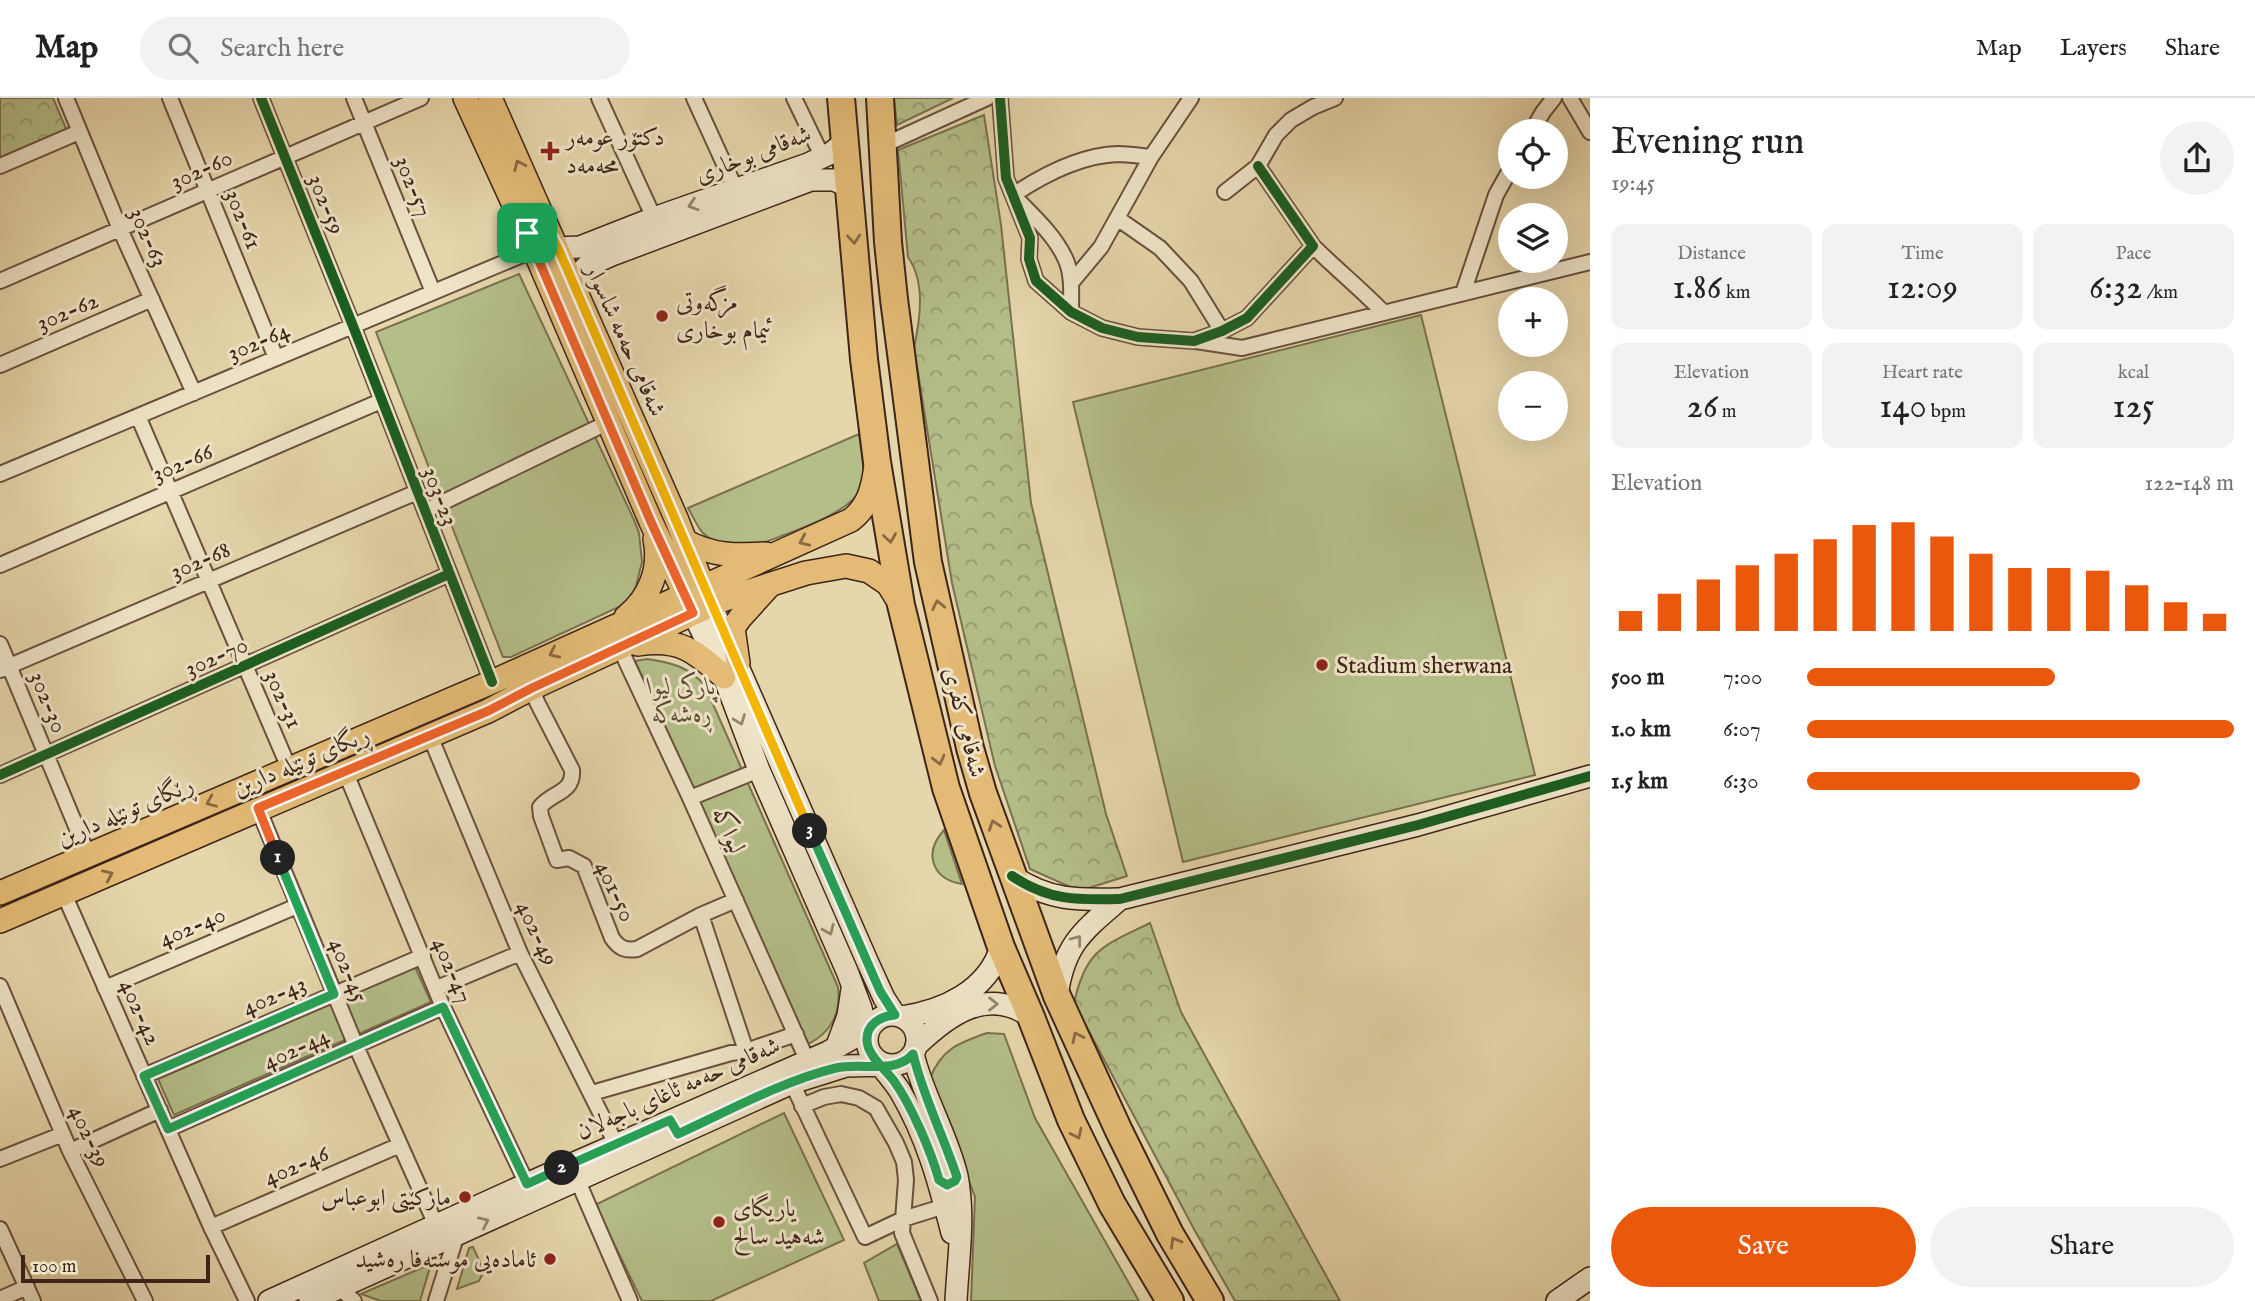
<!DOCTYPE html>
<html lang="en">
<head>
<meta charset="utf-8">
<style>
	:root { --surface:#fff; --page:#f2f2f2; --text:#222; --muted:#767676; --line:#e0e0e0; --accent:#ea580c }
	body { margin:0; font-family:"IM FELL English",Amiri,serif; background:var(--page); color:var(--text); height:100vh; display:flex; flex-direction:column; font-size:26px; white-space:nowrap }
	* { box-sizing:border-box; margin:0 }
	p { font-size:23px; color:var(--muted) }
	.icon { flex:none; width:38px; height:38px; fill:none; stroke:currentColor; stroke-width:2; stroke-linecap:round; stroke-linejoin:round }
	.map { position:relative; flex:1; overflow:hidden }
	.details { display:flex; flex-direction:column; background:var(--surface); width:665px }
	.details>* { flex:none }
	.buttons { position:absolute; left:1498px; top:21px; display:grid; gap:14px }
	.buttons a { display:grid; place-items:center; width:70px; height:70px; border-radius:50%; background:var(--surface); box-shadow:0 7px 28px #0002; font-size:35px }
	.scale { position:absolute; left:21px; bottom:18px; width:189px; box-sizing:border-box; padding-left:7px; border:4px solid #3f2418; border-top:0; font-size:19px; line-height:24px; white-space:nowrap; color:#3f2418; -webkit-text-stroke:5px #efe4c8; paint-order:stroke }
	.pin { position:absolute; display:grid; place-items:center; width:60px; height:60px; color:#fff; margin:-30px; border-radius:14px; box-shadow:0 4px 10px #0006 }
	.km { position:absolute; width:35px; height:35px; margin:-18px; border-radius:50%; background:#222; color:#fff; font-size:19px; line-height:35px; text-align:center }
	.round { display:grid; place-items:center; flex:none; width:74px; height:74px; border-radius:37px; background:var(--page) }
	.headline { display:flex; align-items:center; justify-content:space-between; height:119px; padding:0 21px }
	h1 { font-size:38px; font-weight:600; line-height:52px }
	.stats { display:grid; grid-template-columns:repeat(3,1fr); gap:10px; height:119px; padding:7px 21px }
	.stats div { display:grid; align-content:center; border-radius:14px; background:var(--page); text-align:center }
	.stats b { font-size:35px; font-weight:600 }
	.stats small { font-size:19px; font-weight:400 }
	.stats p { font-size:19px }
	.chart { height:196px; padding:14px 21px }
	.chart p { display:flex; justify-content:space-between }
	.chart svg { width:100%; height:126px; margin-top:7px; stroke:var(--accent); stroke-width:6 }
	.button { display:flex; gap:14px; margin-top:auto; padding:14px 21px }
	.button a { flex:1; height:80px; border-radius:42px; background:var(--accent); color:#fff; font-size:28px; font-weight:600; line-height:80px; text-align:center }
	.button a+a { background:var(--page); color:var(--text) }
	ul { padding:0 21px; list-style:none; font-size:23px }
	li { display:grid; grid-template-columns:112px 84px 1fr; align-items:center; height:52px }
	li i { height:18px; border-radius:9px; background:var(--accent) }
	header { display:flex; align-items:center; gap:42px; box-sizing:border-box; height:98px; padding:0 35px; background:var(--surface); border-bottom:2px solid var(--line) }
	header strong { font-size:33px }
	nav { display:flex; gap:38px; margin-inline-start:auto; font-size:24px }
	.search { width:490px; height:63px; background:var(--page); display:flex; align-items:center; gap:18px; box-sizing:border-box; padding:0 24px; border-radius:38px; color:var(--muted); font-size:26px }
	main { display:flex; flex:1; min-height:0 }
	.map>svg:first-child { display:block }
	.green { fill:#b4be89; stroke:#7a7150; stroke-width:2 }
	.forest { fill:url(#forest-crowns); stroke:#7a7150; stroke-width:2 }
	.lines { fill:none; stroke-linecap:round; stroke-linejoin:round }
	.street-casing { stroke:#69503d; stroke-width:18 }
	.secondary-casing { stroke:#3f2418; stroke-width:24 }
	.primary-casing { stroke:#3f2418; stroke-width:26 }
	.highway-casing { stroke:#3f2418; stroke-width:30 }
	.street { stroke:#efe4c8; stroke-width:14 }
	.secondary { stroke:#efe4c8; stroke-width:21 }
	.primary { stroke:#e3bb76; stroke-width:23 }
	.highway { stroke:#e3bb76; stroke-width:26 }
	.cycleway-casing { stroke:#efe4c8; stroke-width:15 }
	.cycleway { stroke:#1b5e20; stroke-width:10 }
	.oneway { stroke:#896842 }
	.oneway2 { stroke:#978470 }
	.split-1-casing { stroke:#fff; stroke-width:14 }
	.split-2-casing { stroke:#fff; stroke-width:14 }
	.split-3-casing { stroke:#fff; stroke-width:14 }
	.split-4-casing { stroke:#fff; stroke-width:14 }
	.split-1 { stroke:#f0652b; stroke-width:9 }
	.split-2 { stroke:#22a559; stroke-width:9 }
	.split-3 { stroke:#22a559; stroke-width:9 }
	.split-4 { stroke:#f5b400; stroke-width:9 }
	.poi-dot { fill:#8f2418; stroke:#efe4c8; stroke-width:2.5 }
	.labels { text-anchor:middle; stroke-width:6; stroke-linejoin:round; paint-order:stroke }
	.poi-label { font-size:24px; fill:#3f2418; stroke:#efe4c8; text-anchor:start }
	.street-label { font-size:24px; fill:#3f2418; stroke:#efe4c8 }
	.park-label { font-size:24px; font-style:italic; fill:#5c4a34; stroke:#efe4c8 }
</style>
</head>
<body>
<header>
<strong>Map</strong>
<div class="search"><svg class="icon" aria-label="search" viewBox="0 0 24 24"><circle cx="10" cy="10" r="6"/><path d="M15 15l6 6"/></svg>Search here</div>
<nav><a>Map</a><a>Layers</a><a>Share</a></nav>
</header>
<main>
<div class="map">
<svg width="1590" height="1203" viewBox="0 0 1590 1203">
	<defs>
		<pattern id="forest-crowns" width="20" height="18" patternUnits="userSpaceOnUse" patternTransform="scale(1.75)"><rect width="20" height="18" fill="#b4be89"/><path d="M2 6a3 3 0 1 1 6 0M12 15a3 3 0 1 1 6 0" fill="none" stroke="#949a6f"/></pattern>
	</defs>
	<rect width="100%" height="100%" fill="#e6d6ab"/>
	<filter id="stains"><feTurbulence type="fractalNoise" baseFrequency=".00286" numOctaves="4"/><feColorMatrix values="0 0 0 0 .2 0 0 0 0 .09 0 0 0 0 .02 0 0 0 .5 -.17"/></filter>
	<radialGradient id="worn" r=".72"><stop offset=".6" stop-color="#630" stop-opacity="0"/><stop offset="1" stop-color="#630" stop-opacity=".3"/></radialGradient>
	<path class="green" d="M519,176L634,422L639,435L642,464L635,492L630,499L621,508L511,559H503L376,234Z
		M1421,217L1535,677L1183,764L1073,304Z
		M859,336C861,354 867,374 860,391C851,416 785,436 760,446C743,446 716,449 703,435C697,429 693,418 688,410Z
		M647,561C670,564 690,569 705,588L838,889C841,915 831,935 808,946L635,563Z
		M944,732L962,786C932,781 923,755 944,732Z
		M415,869L431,904L174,1017L158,981Z
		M987,935L1004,936L1035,1020L1139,1203H971L975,1099L930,980C942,951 958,945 987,935Z
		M784,1015L844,1142L711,1203H642L595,1107Z
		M897,1146L921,1203H879L864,1165Z
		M473,1149L484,1173L479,1183L457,1191L469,1150Z
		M431,1166L420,1203H381L361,1196Z"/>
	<path class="forest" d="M0,0H53L67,33L0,61Z
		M894,0H953L897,27Z
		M984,17L1001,127L1031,405L1106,716L1127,778L1079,793L1030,771L995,668L952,485L914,250C920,221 926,185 908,159L898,52Z
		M1150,825L1181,914L1340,1203H1235L1195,1133L1074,905C1086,851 1103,848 1150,825Z"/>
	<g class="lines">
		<defs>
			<path id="street" d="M66,0L120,131L194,295
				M170,0L276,260
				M261,0L353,228L492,584
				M354,0L433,194
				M599,0L654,120
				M694,0L736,92
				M794,0L823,60
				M1000,0L1006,80L1030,140L1029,161L1036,183L1071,214L1102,230L1138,239L1194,243L1222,233L1247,220L1313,148L1258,68
				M1570,0L1590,34
				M1532,33L1543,14L1554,0
				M884,47L987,0
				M0,68L79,34
				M1225,94L1258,68L1276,37L1291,22L1313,9L1335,0
				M1117,120L1160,150L1191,183L1222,233
				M1313,148C1336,171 1361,191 1384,215
				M0,183L421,0
				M1071,185L1101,149L1151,59L1191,0
				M1463,195L1496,97L1510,72
				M1071,214C1071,197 1073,176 1065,160C1054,136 1031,116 1013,97C1043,77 1082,57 1118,56C1129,56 1140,58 1151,59
				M1196,243L1242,250L1590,164
				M0,267L152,201
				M138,318L289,670
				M0,376L534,152
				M425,413L609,324
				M0,467L381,303
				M0,546L88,757
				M621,548L625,561L690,700L807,962
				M0,572L417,394
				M532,590L537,604L572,672C574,695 552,694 540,709L541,718L557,762L569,760L584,768L612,840C619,850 625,853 637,851L701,817L736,802
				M430,638L520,855L616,1046
				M345,673L443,909L527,1086
				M0,677L449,476
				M690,700L759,672
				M258,710L356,948L436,1127
				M64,796L211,1129L247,1203
				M701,817L746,953
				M0,888L70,1053L145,1203
				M105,890L297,808
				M437,890L520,855
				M144,978L423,858
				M792,985L865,1139L903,1121L945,1108
				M592,995L731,955L746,953L796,936
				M802,1008L824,999L841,996L859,1000L876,1010L896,1045L904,1064L906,1082L902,1135L930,1203
				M168,1031L443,909
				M70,1053L160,1012
				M0,1061L63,1036
				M577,1081L630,1203
				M211,1129L400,1047
				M0,1131L33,1203
				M340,1190L354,1203
				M0,1201L27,1189
				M436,1203L457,1136"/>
			<path id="secondary" d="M557,150L580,149L654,120L808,66L831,55L845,44
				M572,184L587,168L612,157L811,82H834L849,89
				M711,507L868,865L884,900L895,917
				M693,515L724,579L759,672L847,873L861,910L867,937
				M1012,778C1050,803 1077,802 1120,801L1418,727L1590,678
				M1057,898C1064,846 1083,833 1120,801
				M867 942a25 25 0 1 1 50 0a25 25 0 1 1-50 0Z
				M902,919C943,913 988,893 1001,849
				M916,948C949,916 988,888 1031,919
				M836,950L848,918L852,891
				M913,956C923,998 947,1036 957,1078C965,1119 958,1162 956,1203
				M877,962C884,973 893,982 900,993C927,1039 939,1084 952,1135
				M269,1203L540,1080L828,954L853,940L875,924
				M310,1203L792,985L846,968L889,967
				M1557,1203L1590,1180"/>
			<path id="primary" d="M465,0L527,135L651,424L691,509
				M490,0L676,420L708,501
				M685,443C712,458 737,458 766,456
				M626,519C650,500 661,471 655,441
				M638,546C679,540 694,552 724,579
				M738,565L733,530L740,520L769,488
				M0,795L492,584L851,422C869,408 873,390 876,368
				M0,823L488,613L532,590L722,502L806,475L846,468L869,473L888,486L901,507"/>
			<path id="highway" d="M841,0L864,261L877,364L901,507L946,690L1001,849L1031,919L1071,1022L1112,1106L1170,1203
				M880,0L888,144L894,201L928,464L970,650L983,695L1057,898L1119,1033L1170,1136L1210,1203"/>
		</defs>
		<use href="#street" class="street-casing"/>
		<use href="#secondary" class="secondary-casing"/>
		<use href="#primary" class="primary-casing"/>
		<use href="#highway" class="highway-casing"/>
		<use href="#street" class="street"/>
		<use href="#secondary" class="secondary"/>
		<use href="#primary" class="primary"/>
		<use href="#highway" class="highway"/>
		<defs>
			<path id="cycleway" d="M261,0L353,228L492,584
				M1000,0L1006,80L1030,140L1029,161L1036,183L1071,214L1102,230L1138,239L1194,243L1222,233L1247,220L1313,148L1258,68
				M0,677L449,476
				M1012,778C1050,803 1077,802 1120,801L1418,727L1590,678"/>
		</defs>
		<use href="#cycleway" class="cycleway-casing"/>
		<use href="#cycleway" class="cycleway"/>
	</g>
	<defs><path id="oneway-chevron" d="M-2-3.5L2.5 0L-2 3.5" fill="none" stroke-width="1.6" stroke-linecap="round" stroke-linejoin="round" transform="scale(1.75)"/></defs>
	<g class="oneway">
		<use href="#oneway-chevron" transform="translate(519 67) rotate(-114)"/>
		<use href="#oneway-chevron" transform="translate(854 141) rotate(85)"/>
		<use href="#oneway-chevron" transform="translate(890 440) rotate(81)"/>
		<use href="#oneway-chevron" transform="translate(804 443) rotate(156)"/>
		<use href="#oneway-chevron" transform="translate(938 507) rotate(-102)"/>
		<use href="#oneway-chevron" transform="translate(554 555) rotate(155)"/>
		<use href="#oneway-chevron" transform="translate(939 662) rotate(75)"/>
		<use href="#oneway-chevron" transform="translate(211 704) rotate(157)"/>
		<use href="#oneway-chevron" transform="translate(994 727) rotate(-109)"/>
		<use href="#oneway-chevron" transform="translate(108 777) rotate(-24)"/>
		<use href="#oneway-chevron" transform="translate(1077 939) rotate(-115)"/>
		<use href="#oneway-chevron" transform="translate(1077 1036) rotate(65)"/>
		<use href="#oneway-chevron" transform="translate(1175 1144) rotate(-121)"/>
	</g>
	<g class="oneway2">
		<use href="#oneway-chevron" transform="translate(693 107) rotate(162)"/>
		<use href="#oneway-chevron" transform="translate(740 622) rotate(69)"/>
		<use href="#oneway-chevron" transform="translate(829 832) rotate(66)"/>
		<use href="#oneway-chevron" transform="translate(1077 842) rotate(-52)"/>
		<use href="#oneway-chevron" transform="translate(993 906)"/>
		<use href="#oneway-chevron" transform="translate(484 1124) rotate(-25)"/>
	</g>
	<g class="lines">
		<defs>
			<path id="split-1" d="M278,760L258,710L488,613L532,590L693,515L651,424L527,135"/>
			<path id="split-2" d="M278,760L334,896L144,978L168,1031L443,909L527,1086L562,1070"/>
			<path id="split-3" d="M562,1070L670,1022L678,1036C726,1014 785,982 836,970C861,964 895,977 913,956C923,998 943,1037 957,1079L955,1083L947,1087L939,1082C931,1053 911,1007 894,983C885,971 868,958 867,943C866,926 881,918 895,917L880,893L810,733"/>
			<path id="split-4" d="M527,135L536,136L543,130L544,125L558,150L810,733"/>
		</defs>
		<use href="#split-1" class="split-1-casing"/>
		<use href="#split-2" class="split-2-casing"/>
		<use href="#split-3" class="split-3-casing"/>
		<use href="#split-4" class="split-4-casing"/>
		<use href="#split-1" class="split-1"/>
		<use href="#split-2" class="split-2"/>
		<use href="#split-3" class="split-3"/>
		<use href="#split-4" class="split-4"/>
	</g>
	<g class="poi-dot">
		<path d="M546.5 42.5h7v7h7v7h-7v7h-7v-7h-7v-7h7z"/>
		<circle cx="662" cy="218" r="7"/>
		<circle cx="1322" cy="567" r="7"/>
		<circle cx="465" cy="1099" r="7"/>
		<circle cx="719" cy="1124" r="7"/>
		<circle cx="550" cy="1161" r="7"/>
	</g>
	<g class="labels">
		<g class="poi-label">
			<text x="566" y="47">دکتۆر عومەر<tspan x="566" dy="28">محەمەد</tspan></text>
			<text x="676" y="212">مزگەوتی<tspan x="676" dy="28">ئیمام بوخاری</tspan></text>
			<text x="1336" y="575">Stadium sherwana</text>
			<text x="451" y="1107" text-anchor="end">مارکێتی ابوعباس</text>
			<text x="733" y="1118">یاریگای<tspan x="733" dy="28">شەهید سالح</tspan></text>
			<text x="536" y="1169" text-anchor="end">ئامادەیی موستەفا رەشید</text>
		</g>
		<g class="street-label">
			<text transform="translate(753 56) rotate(-21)" y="8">شەقامی بوخاری</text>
			<text transform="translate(201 71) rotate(-24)" y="8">302-60</text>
			<text transform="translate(414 88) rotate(68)" y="8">302-57</text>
			<text transform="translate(327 106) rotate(68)" y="8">302-59</text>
			<text transform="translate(244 121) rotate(68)" y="8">302-61</text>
			<text transform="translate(149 139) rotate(66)" y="8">302-63</text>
			<text transform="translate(67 213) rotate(-23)" y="8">302-62</text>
			<text transform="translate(626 242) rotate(66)" y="8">شەقامی حەمە شاسوار</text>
			<text transform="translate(258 243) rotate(-23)" y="8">302-64</text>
			<text transform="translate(182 364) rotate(-23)" y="8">302-66</text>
			<text transform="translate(441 398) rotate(69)" y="8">303-23</text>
			<text transform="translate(200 462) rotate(-23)" y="8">302-68</text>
			<text transform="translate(216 558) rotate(-24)" y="8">302-70</text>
			<text transform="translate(284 601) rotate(66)" y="8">302-31</text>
			<text transform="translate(49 604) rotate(68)" y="8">302-30</text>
			<text transform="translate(965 624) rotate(76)" y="8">شەقامی کفری</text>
			<text transform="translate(301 663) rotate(-23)" y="8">ڕیگای تونێلە دارین</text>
			<text transform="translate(125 713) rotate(-23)" y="8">ڕێگای تونێلە دارین</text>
			<text transform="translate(729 732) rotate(66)" y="8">لیواکە</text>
			<text transform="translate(616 793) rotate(65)" y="8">401-50</text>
			<text transform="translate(192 828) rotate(-23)" y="8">402-40</text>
			<text transform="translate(538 835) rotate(65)" y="8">402-49</text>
			<text transform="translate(349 872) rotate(68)" y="8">402-45</text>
			<text transform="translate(453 872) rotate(67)" y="8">402-47</text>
			<text transform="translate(274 897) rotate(-23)" y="8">402-43</text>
			<text transform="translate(141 914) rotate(66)" y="8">402-42</text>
			<text transform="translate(296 950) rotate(-24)" y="8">402-44</text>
			<text transform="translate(678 990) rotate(-24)" y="8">شەقامی حەمە ئاغای باجەلان</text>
			<text transform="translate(90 1038) rotate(65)" y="8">402-39</text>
			<text transform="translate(296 1067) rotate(-23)" y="8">402-46</text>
		</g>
		<g class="park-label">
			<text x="682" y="596">پارکی لیوا<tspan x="682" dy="28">ڕەشەکە</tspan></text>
		</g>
	</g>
	<rect width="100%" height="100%" filter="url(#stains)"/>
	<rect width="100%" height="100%" fill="url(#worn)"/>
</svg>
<div class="buttons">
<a><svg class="icon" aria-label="locate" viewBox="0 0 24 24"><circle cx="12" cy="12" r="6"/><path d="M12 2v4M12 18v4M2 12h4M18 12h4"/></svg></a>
<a><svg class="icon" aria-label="layers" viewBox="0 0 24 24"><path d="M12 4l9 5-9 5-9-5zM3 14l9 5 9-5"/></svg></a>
<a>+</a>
<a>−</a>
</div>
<div class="scale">100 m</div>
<div class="pin" style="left:527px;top:135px;background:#1e9e55"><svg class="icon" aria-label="arrive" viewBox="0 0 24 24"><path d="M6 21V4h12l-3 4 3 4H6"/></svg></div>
<b class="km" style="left:278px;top:760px">1</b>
<b class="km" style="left:562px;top:1070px">2</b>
<b class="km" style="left:810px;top:733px">3</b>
</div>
<section class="details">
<div class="headline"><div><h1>Evening run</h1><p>19:45</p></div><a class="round"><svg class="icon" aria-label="share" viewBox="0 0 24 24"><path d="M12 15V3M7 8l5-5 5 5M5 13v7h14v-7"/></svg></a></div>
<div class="stats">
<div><p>Distance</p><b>1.86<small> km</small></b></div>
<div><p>Time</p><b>12:09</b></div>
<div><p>Pace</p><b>6:32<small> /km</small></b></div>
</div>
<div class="stats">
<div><p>Elevation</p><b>26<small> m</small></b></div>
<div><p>Heart rate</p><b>140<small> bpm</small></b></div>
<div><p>kcal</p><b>125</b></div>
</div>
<div class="chart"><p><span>Elevation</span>122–148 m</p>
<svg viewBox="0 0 160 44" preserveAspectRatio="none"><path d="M5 44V37M15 44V31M25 44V26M35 44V21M45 44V17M55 44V12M65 44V7M75 44V6M85 44V11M95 44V17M105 44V22M115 44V22M125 44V23M135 44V28M145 44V34M155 44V38"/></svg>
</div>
<ul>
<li><b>500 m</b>7:00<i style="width:58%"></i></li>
<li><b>1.0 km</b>6:07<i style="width:100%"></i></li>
<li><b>1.5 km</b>6:30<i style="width:78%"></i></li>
</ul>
<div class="button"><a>Save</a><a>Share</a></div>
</section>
</main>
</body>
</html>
